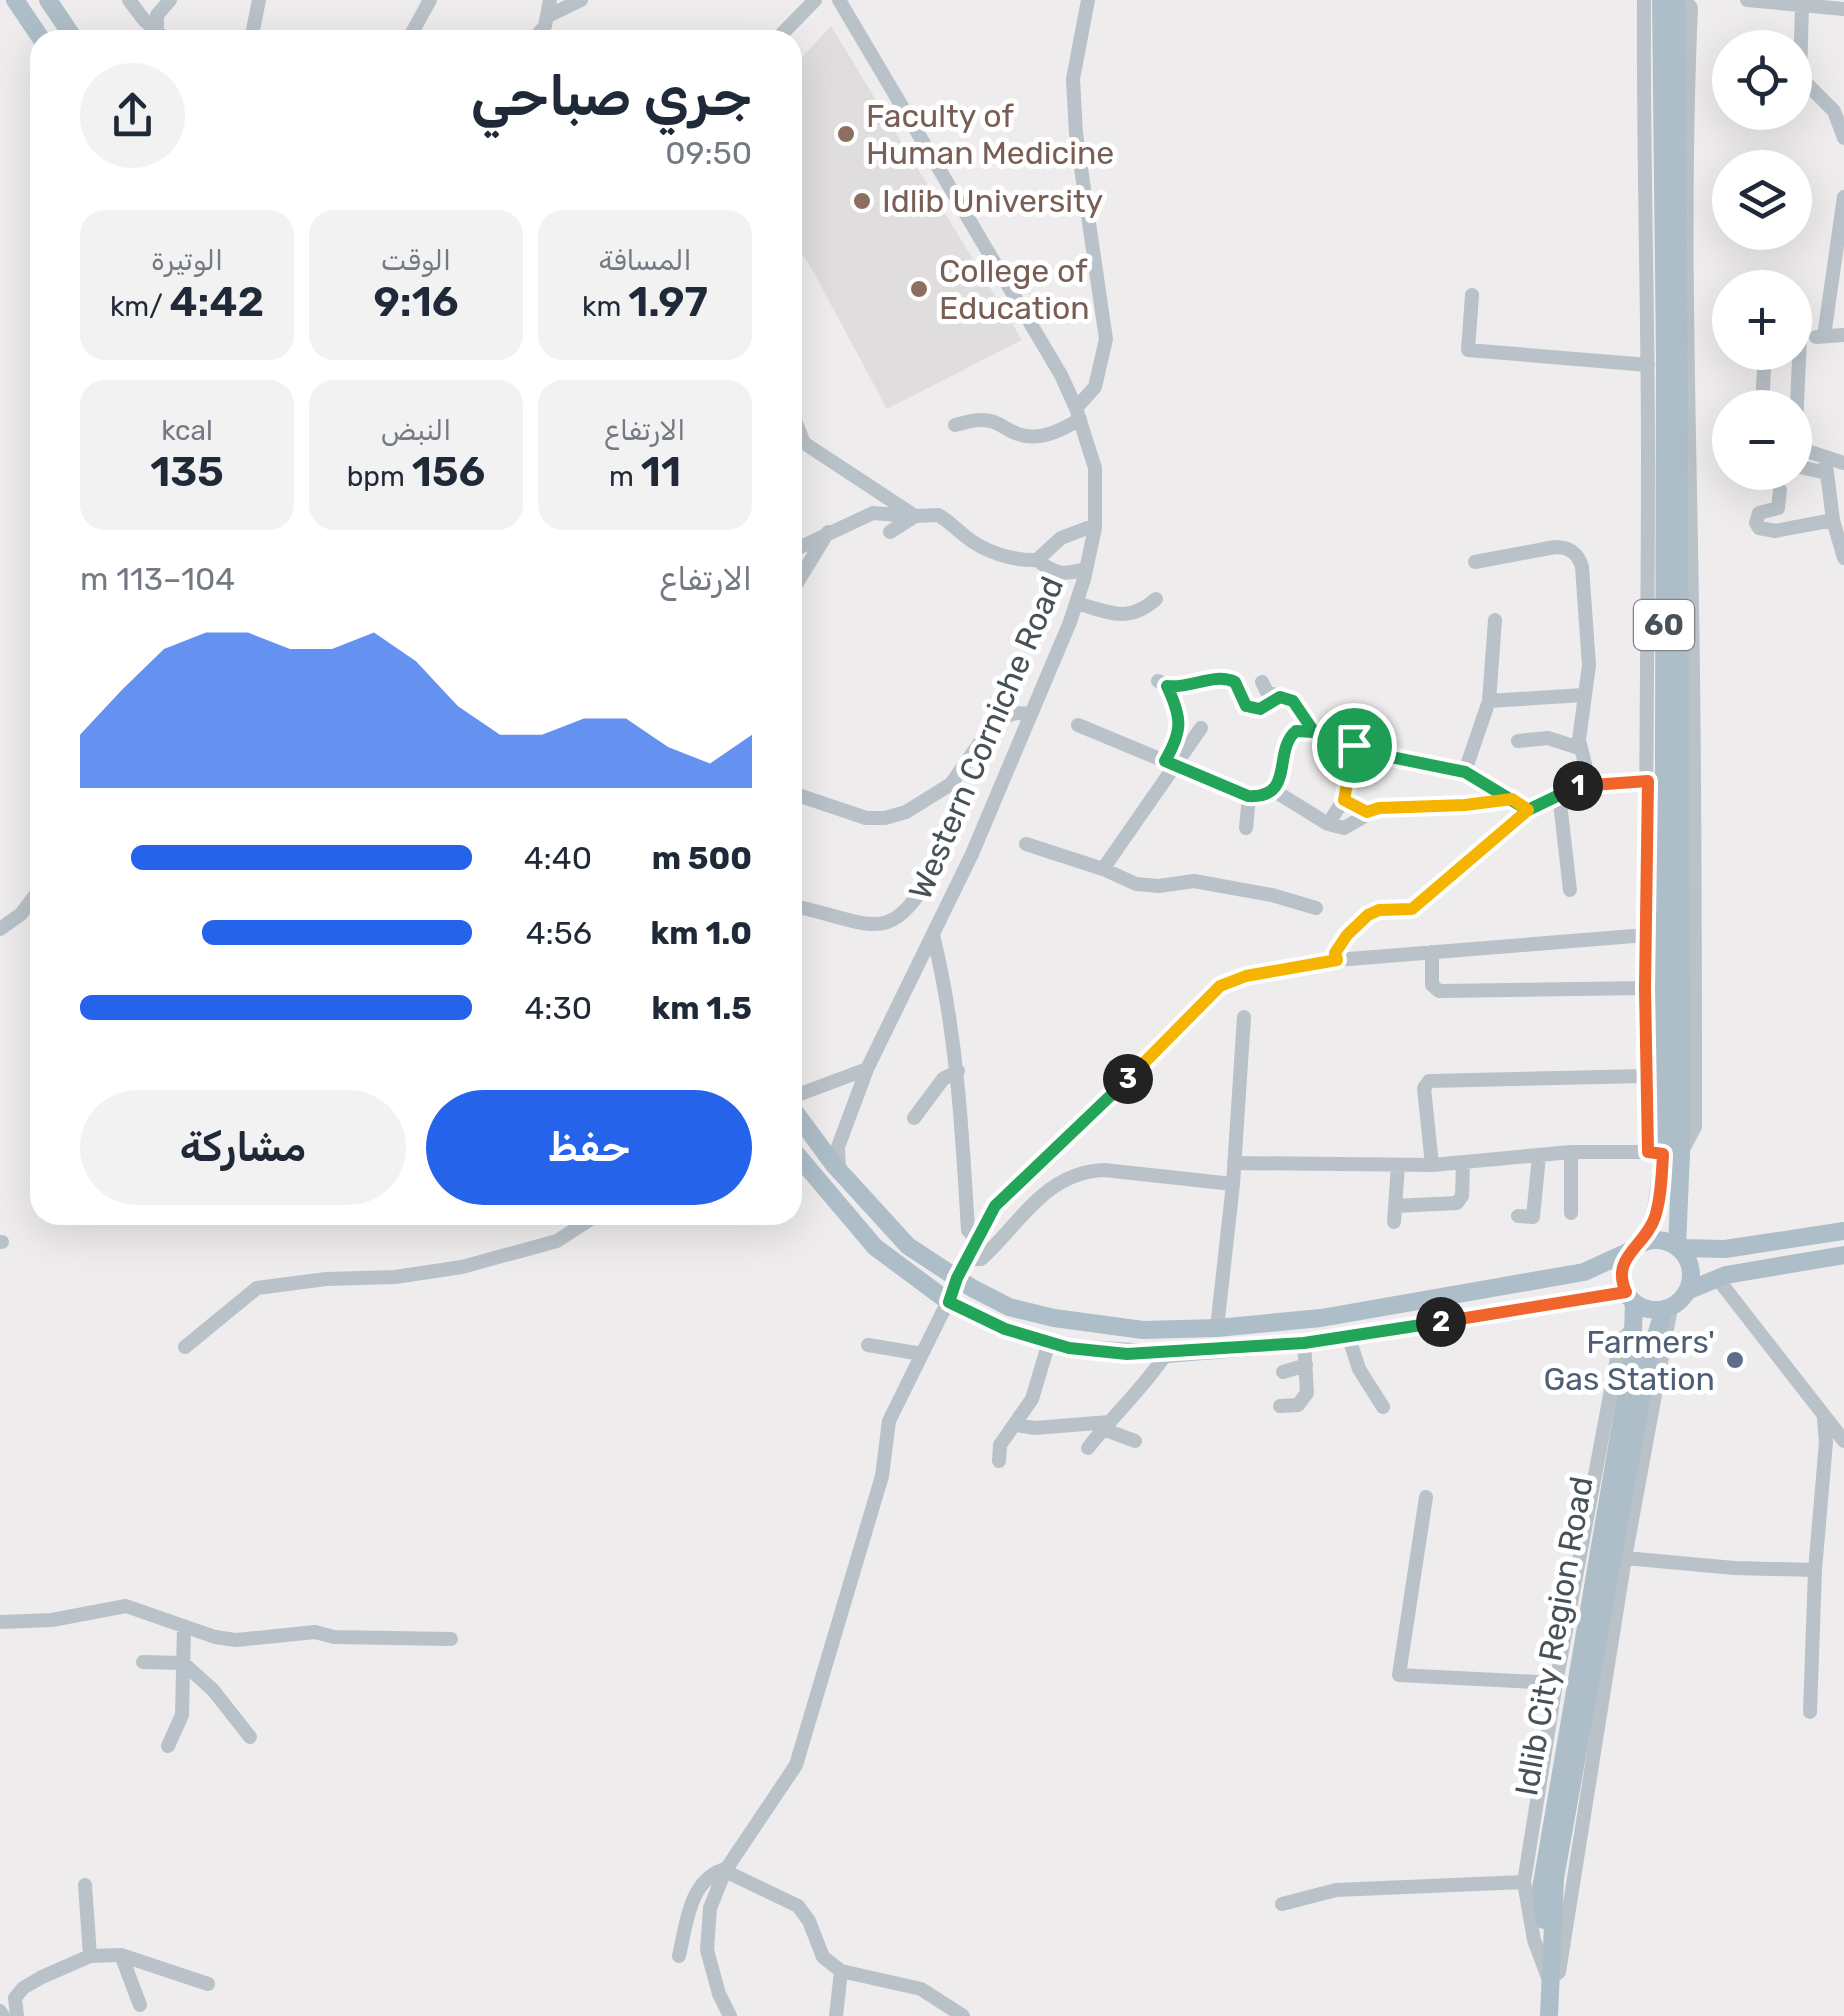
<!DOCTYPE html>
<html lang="ar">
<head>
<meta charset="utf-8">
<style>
	:root { --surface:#fff; --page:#f2f2f3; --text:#1f2937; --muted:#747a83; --accent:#2563eb }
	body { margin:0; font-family:Rubik,"Noto Sans Arabic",sans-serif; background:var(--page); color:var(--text); direction:rtl; height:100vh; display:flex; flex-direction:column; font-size:38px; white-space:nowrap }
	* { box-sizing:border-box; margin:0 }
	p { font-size:32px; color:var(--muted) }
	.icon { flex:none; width:55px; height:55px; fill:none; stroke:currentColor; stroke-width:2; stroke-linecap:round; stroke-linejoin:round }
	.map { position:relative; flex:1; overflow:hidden; direction:ltr }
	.sheet { position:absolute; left:30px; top:30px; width:772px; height:1195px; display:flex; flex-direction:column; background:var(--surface); border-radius:30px; box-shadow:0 10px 40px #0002; direction:rtl }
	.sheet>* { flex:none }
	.controls { position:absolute; left:1712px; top:30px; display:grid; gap:20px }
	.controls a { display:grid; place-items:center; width:100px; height:100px; border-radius:50%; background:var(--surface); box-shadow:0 10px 40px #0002; font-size:50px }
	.pin { position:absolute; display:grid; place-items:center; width:85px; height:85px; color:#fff; margin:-42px; border:5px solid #fff; border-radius:50%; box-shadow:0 2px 10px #0007 }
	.km { position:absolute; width:50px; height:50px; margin:-25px; border-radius:50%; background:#222; color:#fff; font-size:28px; line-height:50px; text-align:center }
	.round { display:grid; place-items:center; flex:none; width:105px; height:105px; border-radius:52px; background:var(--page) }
	.head { display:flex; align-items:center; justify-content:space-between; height:170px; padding:0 50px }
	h1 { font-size:55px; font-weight:600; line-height:75px }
	.stats { display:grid; grid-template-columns:repeat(3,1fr); gap:15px; height:170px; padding:10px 50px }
	.stats div { display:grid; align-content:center; border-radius:25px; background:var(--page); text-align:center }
	.stats b { font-size:42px; font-weight:600 }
	.stats small { font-size:28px; font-weight:400 }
	.stats p { font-size:28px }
	.chart { height:280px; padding:20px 50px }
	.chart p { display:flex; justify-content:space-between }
	.chart svg { width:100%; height:180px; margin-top:10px; fill:var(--accent); opacity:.7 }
	.primary-button { display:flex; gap:20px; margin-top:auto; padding:20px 50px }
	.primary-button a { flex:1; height:115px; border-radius:60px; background:var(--accent); color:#fff; font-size:40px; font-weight:600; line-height:115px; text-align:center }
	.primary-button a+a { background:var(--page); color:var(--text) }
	ul { padding:0 50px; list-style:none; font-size:32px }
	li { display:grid; grid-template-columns:160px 120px 1fr; align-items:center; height:75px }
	li i { height:25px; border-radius:12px; background:var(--accent) }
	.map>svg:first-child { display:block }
	.education { fill:#e0ddde }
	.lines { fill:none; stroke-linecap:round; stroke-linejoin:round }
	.minor { stroke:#b9c2c8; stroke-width:14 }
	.major { stroke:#aebec9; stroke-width:18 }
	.split-1-casing { stroke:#fff; stroke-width:20 }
	.split-2-casing { stroke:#fff; stroke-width:20 }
	.split-3-casing { stroke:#fff; stroke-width:20 }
	.split-4-casing { stroke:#fff; stroke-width:20 }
	.split-1 { stroke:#22a559; stroke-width:12 }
	.split-2 { stroke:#f0652b; stroke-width:12 }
	.split-3 { stroke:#22a559; stroke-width:12 }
	.split-4 { stroke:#f5b400; stroke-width:12 }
	.education-dot { fill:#8d6e63; stroke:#fff; stroke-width:4 }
	.service-dot { fill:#5c6f8a; stroke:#fff; stroke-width:4 }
	.labels { text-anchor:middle; stroke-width:10; stroke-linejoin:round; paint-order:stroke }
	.shield { fill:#fff; stroke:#7e858a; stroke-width:2.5 }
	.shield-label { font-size:30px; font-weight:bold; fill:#475158 }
	.education-label { font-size:32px; fill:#785e54; stroke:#fff; text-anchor:start }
	.street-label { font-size:32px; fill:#475158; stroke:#fff }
	.service-label { font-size:32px; fill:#4e5e75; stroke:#fff; text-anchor:end }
</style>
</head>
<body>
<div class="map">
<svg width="1844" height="2016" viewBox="0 0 1844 2016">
	<rect width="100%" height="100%" fill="#efeced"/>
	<path class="education" d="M831,26L1022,340L887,409L808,262L793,245V67Z"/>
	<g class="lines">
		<path class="minor" d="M129,0L144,20L167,40
			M1644,0C1643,152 1648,303 1648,455C1648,687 1643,919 1648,1152
			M1747,0L1844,9
			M1802,5L1800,77L1834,111L1844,138
			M550,15L581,0
			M157,32V15L170,0
			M251,40L259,0
			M408,40L430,0
			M533,40L545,26L550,0
			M776,40L815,0
			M1472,295L1468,350L1648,365
			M1824,336L1844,197
			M1816,337L1844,335
			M1800,338L1795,447L1844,463
			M1076,408L1095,387L1106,339L1076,134L1073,79L1088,0
			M1762,408L1764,368
			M792,413L804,443
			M955,425C963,423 972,420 980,420C996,419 1004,429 1018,434C1039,442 1062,430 1080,419
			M792,442L804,443L915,516
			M1825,457L1833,520L1844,558
			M1795,466L1827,473
			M1780,490L1778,508L1759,513L1756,523L1759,528L1775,531L1833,520
			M890,532L915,516L938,515C949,521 956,529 965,536C984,552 1013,561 1037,560C1056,575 1063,575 1086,569
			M792,551L873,513L909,516
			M1037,560L1061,538L1095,525
			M1475,562L1555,547C1569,547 1578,553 1582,567L1589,665L1579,740L1590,784
			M792,591L828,532
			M1076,603C1109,612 1128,624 1156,599
			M1158,681C1186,696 1209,670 1235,682L1242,700L1252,708L1266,707L1280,697
			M1262,682L1267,692L1293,701L1314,732
			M1489,701L1583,695
			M1078,725L1249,796C1288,798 1278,760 1290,736L1304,730L1376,754L1465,771L1528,810
			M1518,741L1548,738L1579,748
			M1165,761C1183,730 1182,718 1167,686
			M1465,771L1489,701L1495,620
			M1273,790L1328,824L1344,828L1379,808L1465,805L1511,799
			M792,793L866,818H885L906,812L951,784L995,721L1015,713L1031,714
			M1559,794L1570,890
			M1328,824L1346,796L1353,751L1349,721
			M1246,828L1249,796
			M1026,844L1103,869L1136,884L1159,886L1194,881L1272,895L1316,908
			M1103,869L1201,728
			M792,910L803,908C875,925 890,945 932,873
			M0,929L21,914L40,889
			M933,935C957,1033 962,1130 968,1230L977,1241
			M1432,952V985L1439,991L1645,988
			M1337,960L1335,953L1347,935L1368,915L1379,910L1412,909L1528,810L1578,786L1648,781
			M792,1097L867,1069
			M914,1118L943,1079L958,1071
			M1681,1153L1695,1127C1695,953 1695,779 1692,605C1689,406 1682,207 1691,8L1685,0
			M1234,1163L1432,1165L1571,1152H1653
			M1432,1165L1424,1088L1429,1081L1646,1076
			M839,1170L838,1147L867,1069L972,854L1070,622L1084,579L1095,528V468L1076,408L1061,375L839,0
			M1395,1206L1457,1203L1462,1196L1463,1163
			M1571,1213V1152
			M1518,1216L1533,1217L1539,1156
			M1394,1222L1398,1165
			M0,1242H2
			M967,1259H981C1021,1223 1044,1173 1104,1170L1233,1184
			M1717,1278L1844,1441
			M1217,1328L1233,1184L1244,1017
			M1633,1328L1620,1342L1556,1683L1524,1882L1534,1940L1549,1980L1559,1972L1625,1558L1670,1313
			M1349,1338L1359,1369L1383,1407
			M868,1345L922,1354
			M185,1347L257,1288L326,1279L395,1277L462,1267L557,1241L597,1215
			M1283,1372L1306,1365
			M1280,1406L1298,1405L1307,1393L1304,1343
			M1017,1425L1035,1428L1109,1422
			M1103,1429L1135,1441
			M1088,1448C1113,1415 1143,1389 1166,1354
			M999,1461L1000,1445L1032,1399L1049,1342
			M1426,1497L1399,1675L1556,1683
			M1625,1558L1734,1568L1815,1570
			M0,1622L52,1620L126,1606L215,1637L236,1640L315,1632L334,1637L451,1639
			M143,1662L183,1663L213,1690L250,1737
			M1810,1712L1815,1570L1826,1442L1824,1419
			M168,1746L182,1715L184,1626
			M725,1871L798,1906L809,1921L823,1957L841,1971L921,1989L963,2016
			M85,1885L90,1956
			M1282,1904L1336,1890L1524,1882
			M121,1955L140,2005
			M679,1956C687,1922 689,1878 728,1868
			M0,2011L3,2016
			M17,2016L15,1998L23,1988L42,1977L90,1956L121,1955L208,1984
			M730,2016L719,1994L707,1950L710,1908L725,1871L796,1765L882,1476L889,1421L995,1206L1148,1060L1220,987L1232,980L1337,960L1646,935L1664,930
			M836,2016L841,1971"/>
		<path class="major" d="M15,0L42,40
			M48,0L75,40
			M1677,0L1681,987V1154L1677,1246
			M792,1108L834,1165L908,1246L972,1288L1009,1307L1054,1318L1143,1330L1217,1328L1321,1318L1584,1272L1630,1251
			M792,1149L875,1247L949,1302L1005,1329L1069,1348L1166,1354L1304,1343L1626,1292
			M1621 1275a35 35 0 1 1 70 0a35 35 0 1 1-70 0Z
			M1639,1244L1655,1218L1663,1158L1665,360L1661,0
			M1680,1248L1725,1249L1844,1231
			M1687,1291L1726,1275L1844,1255
			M1544,1920L1541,1889L1632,1360L1634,1302
			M1549,2016L1555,1878L1648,1362L1664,1309"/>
	</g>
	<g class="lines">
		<defs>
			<path id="split-1" d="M1354,745L1314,732L1296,731C1272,751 1296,799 1248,796L1165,761C1183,730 1182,718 1167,686C1191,689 1214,672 1235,682L1246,706L1260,709L1280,697L1293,701L1314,732L1376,754L1465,772L1528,810L1578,786"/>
			<path id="split-2" d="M1441,1322L1626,1292C1610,1257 1645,1247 1655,1217C1661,1199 1662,1174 1663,1154L1648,1152L1645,988L1648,781L1578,786"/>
			<path id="split-3" d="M1128,1079L995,1206L957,1278L949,1302L1005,1329L1069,1348L1127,1354L1304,1343L1441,1322"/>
			<path id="split-4" d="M1128,1079L1220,986L1246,976L1337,960L1335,953L1347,935L1368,915L1379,910L1412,909L1528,810L1512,799L1465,805L1379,808L1367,812L1344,800L1354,745"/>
		</defs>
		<use href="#split-1" class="split-1-casing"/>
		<use href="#split-2" class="split-2-casing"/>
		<use href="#split-3" class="split-3-casing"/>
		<use href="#split-4" class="split-4-casing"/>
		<use href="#split-1" class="split-1"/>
		<use href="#split-2" class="split-2"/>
		<use href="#split-3" class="split-3"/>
		<use href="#split-4" class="split-4"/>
	</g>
	<g class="education-dot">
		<circle cx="846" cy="134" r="10"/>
		<circle cx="862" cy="201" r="10"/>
		<circle cx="919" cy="289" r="10"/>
	</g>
	<circle class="service-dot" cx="1735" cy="1360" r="10"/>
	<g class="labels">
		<rect class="shield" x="1634" y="600" width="60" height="50" rx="8"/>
		<g class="shield-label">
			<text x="1664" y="635">60</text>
		</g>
		<g class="education-label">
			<text x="866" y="127">Faculty of<tspan x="866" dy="37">Human Medicine</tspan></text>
			<text x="882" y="212">Idlib University</text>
			<text x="939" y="282">College of<tspan x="939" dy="37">Education</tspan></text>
		</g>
		<g class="street-label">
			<text transform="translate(986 738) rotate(-67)" y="11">Western Corniche Road</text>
			<text transform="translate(1554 1636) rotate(-80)" y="11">Idlib City Region Road</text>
		</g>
		<g class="service-label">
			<text x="1715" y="1353">Farmers'<tspan x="1715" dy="37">Gas Station</tspan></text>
		</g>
	</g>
</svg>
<div class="controls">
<a><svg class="icon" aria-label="locate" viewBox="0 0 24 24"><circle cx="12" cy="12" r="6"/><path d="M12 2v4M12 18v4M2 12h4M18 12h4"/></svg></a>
<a><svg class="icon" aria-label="layers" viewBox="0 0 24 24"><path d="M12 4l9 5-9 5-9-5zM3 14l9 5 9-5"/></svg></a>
<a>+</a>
<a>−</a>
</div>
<div class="pin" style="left:1354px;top:745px;background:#1e9e55"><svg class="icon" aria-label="arrive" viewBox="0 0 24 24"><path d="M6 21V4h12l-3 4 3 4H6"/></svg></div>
<b class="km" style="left:1578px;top:786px">1</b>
<b class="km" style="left:1441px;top:1322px">2</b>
<b class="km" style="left:1128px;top:1079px">3</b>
<section class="sheet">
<div class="head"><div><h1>جري صباحي</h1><p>09:50</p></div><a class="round"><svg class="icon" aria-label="share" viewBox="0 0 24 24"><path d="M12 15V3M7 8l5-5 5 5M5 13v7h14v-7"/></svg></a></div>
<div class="stats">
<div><p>المسافة</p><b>1.97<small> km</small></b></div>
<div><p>الوقت</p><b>9:16</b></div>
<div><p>الوتيرة</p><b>4:42<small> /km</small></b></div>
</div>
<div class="stats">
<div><p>الارتفاع</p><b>11<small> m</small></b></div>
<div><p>النبض</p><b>156<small> bpm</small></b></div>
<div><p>kcal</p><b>135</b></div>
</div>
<div class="chart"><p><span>الارتفاع</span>104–113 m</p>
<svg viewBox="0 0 160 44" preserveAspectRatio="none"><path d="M0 44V31L10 20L20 10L30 6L40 6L50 10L60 10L70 6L80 13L90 24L100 31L110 31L120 27L130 27L140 34L150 38L160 31V44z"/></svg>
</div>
<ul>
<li><b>500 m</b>4:40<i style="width:87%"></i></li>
<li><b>1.0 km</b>4:56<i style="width:69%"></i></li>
<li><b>1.5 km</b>4:30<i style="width:100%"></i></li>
</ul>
<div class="primary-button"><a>حفظ</a><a>مشاركة</a></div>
</section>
</div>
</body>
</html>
